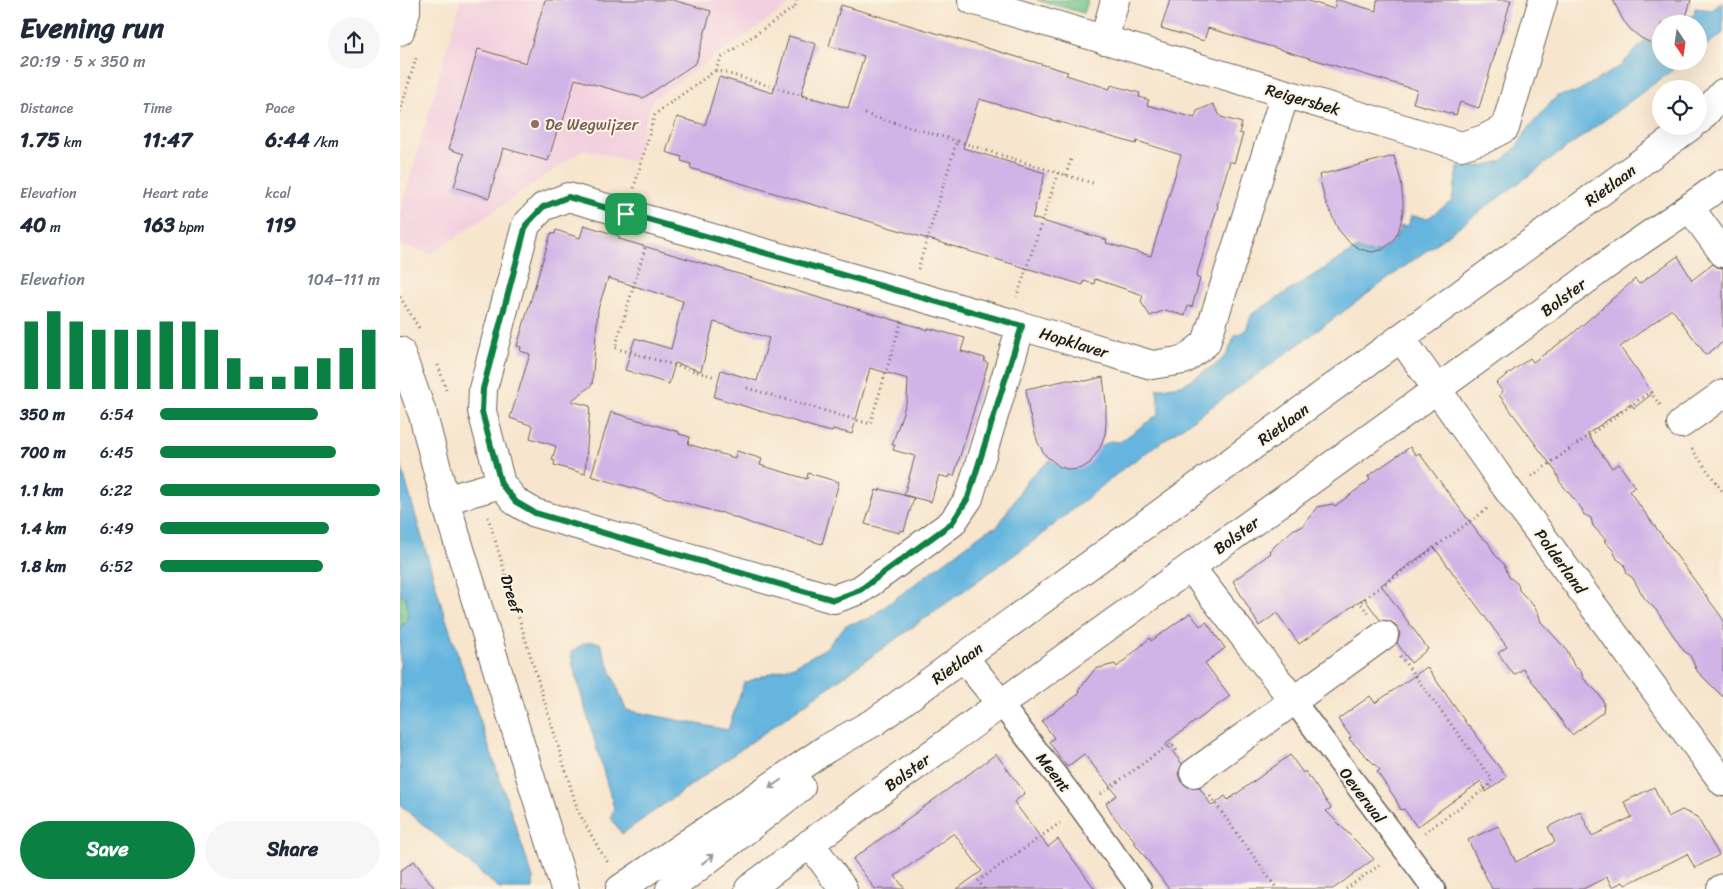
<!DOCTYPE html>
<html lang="en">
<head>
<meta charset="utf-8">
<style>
	:root { --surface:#fff; --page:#f6f6f7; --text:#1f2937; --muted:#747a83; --accent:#0b8043 }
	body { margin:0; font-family:Sriracha,sans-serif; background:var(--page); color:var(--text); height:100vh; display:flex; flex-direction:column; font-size:19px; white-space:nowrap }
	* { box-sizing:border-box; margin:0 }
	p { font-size:16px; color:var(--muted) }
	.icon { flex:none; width:28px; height:28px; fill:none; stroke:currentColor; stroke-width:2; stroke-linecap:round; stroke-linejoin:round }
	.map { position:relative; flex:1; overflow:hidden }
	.details { display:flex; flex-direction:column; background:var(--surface); width:400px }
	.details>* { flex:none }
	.needle { width:32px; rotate:167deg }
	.buttons { position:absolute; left:1252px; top:15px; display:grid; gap:10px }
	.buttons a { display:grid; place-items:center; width:55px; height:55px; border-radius:50%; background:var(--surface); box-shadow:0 5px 20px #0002; font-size:25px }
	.pin { position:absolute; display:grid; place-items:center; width:42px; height:42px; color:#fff; margin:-21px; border-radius:10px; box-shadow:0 2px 8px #0006 }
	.round { display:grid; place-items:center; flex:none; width:52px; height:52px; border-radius:26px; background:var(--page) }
	.overview { display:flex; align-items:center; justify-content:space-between; height:85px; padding:0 20px }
	h1 { font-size:28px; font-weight:700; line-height:38px }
	.metrics { display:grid; grid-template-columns:repeat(3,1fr); gap:8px; height:85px; padding:5px 20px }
	.metrics div { display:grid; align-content:center }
	.metrics b { font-size:21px; font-weight:700 }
	.metrics small { font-size:14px; font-weight:400 }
	.metrics p { font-size:14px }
	.chart { height:140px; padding:10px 20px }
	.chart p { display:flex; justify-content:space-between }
	.chart svg { width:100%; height:90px; margin-top:5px; stroke:var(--accent); stroke-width:6 }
	.cta { display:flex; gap:10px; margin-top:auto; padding:10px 20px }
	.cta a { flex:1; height:58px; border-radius:30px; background:var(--accent); color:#fff; font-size:20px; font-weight:700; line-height:58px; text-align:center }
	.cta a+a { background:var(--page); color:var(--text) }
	ul { padding:0 20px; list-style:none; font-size:16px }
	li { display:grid; grid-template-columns:80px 60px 1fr; align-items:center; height:38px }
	li i { height:12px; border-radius:6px; background:var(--accent) }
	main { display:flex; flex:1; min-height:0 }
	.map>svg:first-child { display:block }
	.built { fill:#f3cfdf }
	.green { fill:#77cb8f; stroke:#4a7456 }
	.water { fill:#65b5df; stroke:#40687e }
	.building { fill:#d0b3e7; fill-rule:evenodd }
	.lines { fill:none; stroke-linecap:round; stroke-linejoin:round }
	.pedestrian-casing { stroke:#69625a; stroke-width:25 }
	.minor-casing { stroke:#69625a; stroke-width:30 }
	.tertiary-casing { stroke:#69625a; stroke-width:30 }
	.path { stroke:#69625a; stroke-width:3; stroke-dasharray:1 4; stroke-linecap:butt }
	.pedestrian { stroke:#fff; stroke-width:22 }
	.minor { stroke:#fff; stroke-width:28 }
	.tertiary { stroke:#fff; stroke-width:28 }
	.oneway { stroke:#999 }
	.route-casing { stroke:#fff; stroke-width:10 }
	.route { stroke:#0b8043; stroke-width:6 }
	.education-dot { fill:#8d6e63; stroke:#fcf5e5; stroke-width:2 }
	.labels { text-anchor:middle; stroke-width:4; stroke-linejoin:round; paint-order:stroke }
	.street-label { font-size:16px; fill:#1c1c1c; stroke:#fcf5e5 }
	.education-label { font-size:16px; fill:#785e54; stroke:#fcf5e5; text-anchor:start }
</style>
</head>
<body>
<main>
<section class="details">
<div class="overview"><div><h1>Evening run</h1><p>20:19 · 5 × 350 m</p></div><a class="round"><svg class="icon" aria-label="share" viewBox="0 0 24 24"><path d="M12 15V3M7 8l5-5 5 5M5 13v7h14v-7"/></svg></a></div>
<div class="metrics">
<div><p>Distance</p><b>1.75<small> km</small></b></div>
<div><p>Time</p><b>11:47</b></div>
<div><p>Pace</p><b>6:44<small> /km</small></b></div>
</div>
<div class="metrics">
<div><p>Elevation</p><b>40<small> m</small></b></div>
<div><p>Heart rate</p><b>163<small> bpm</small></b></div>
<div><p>kcal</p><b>119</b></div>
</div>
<div class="chart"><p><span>Elevation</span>104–111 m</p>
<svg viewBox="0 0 160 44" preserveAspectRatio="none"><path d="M5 44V11M15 44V6M25 44V11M35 44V15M45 44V15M55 44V15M65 44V11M75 44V11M85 44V15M95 44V29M105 44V38M115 44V38M125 44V33M135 44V29M145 44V24M155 44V15"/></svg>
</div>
<ul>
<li><b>350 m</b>6:54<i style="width:72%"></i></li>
<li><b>700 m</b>6:45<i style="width:80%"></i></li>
<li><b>1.1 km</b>6:22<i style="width:100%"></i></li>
<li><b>1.4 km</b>6:49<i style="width:77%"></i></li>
<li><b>1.8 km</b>6:52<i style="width:74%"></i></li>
</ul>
<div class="cta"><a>Save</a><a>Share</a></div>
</section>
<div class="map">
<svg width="1323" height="889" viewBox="0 0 1323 889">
	<rect width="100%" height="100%" fill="#fcf5e5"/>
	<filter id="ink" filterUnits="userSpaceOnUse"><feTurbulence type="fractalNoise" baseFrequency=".02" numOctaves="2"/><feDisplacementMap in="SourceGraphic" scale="10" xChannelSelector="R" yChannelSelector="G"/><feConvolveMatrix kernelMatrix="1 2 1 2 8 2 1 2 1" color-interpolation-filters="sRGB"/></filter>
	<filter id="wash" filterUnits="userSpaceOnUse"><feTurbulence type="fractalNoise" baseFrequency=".0096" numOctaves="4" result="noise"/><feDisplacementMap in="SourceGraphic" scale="20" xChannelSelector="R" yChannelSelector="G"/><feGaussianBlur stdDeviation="1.12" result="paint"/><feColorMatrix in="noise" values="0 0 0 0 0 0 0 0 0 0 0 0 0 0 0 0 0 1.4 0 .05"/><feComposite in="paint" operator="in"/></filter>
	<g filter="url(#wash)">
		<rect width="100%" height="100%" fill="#f7e5cd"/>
		<path class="built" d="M61,0H378L391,4L252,100L234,162L184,149L31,254L0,245V212Z"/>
		<path class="green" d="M637,0H688L684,13Z
			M0,595L6,596L9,615L2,626L0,627Z"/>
		<path class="water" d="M1323,2V33L1299,51V24H1285L1288,16H1294L1295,8L1312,10Z
			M1245,41L1252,43H1261V61H1285L869,366L723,469L635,540L222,834L211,818L214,808L173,666L171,652C181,645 188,639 200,643L226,710L328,730L344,683L368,674L394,666L426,648L446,625L468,619L586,531L598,526L628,479L666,447L692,450L711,441L720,442L759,414L757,389L784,384L818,363L827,354L835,336L846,330L852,314L957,248C977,260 994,245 1001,226H1008L1011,216L1028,218L1052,201L1058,168L1082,166L1102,161L1117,146L1130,126L1157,96L1176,92L1219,67Z
			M0,462L42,607L133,878V889H100L0,805V627L2,626L9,615L6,597L0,595Z"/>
		<g id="blocks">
			<path class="building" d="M145,0H273L311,11L296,63L243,98L175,79L161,128H158L148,161L103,148L89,198L54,187L64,154L49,149L78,49L126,63Z
				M770,0H905L934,9L936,0H938L976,11L977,0H1111L1079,108L1060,102L1056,115L1013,103L1017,90L808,28L804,41L761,28Z
				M1213,0H1291L1284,24H1261V48L1241,38L1231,30L1223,20Z
				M441,5L668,72L666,75L710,89L711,85L740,93L739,97L749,100L747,105L795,118L797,111L813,104L821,117L842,123L839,133L843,134L834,163L830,161L817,205L818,206L796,277L800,279L792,307L788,306L785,316L765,310L750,316L741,302L743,295L695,279L694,284L684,281L683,285L337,182L290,168L291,164L281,161L282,157L266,152L277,117L305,125L319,77L373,93L389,36L416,44L401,95L448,108L464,56L429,46ZM579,99L736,144L737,141L781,155L751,256L706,243L707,240L632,218L645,173L563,148Z
				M994,156L1001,181L1003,202V212L999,230L993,241L982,250L971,252L960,249L949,242L938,229L925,200L919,175Z
				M184,225L219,236V239L295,261L528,330V328L565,338L561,351L585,358L584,361L588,363L554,476L550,475L549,478L539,475L531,502L504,495L515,456L493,450L495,445H492L507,400L508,379L470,368L452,434L433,429L432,432L420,429L314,397L321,370L357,381L369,338L314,322L301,371L275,363L269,384L225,370L235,338L271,349L283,301L208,278L198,309L192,385L171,401L190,406L185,474L154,465L155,461L152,460L156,446L130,438L133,426L110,418L130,354L120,351L121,347L117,346L151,233L155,234L156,230L180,238Z
				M1278,256L1292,280L1313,264L1317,267L1323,268V342L1306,355L1272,309L1220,347L1253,393L1234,408L1231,404L1187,434L1212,468L1219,464L1235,487L1229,491L1323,619V697L1297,671L1290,655L1284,651L1256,610L1245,599L1232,577L1227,574L1224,564L1217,559L1213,550L1204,541L1206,540L1193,526L1191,518L1183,514L1182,509L1160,482L1156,472L1099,395L1103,392L1096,383L1130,358L1133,362L1170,336L1235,279L1239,284Z
				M703,377L706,403V424L705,434L700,448L690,463L682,468L671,470L660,467L645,455L638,443L629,412L626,389L667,380L686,381Z
				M211,412L279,432V434L290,437L288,444L335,458L337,451L362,459L360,465L407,479L408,473L439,482L422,544L353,524L320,512V513L191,476Z
				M1010,447L1016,455L1019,453L1080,536L1088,542L1095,555L1104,564L1109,577L1118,584L1119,590L1133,605L1139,615L1141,622L1167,650L1174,666L1181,671L1183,678L1198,693L1204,703L1203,712L1172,735L1123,669L1114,675L1098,653L1107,647L1034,547L981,585L1028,649L1011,663L997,643L1000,634L997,626L990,621L980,620L964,598L899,644L877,613L859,626L833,581L871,553L869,551L894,529L902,527L917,507L933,504L935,506L970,480L968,476Z
				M480,489L514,498L504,531L500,530L499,533L465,524L476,490L479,491Z
				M790,613L800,626L806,622L825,648L805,663L830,696L766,743L782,764L778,774L781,782L788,787H799L812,806L825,796L828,800L890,755L903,773L905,771L931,808L926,811L974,859L933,889H769L734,842H736L714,817L706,803L717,795L684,754L667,767L649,742L654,738L642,721L680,693L678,691L695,669L715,664L717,667L750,638L751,641Z
				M1027,667L1068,726L1069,725L1085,747L1084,748L1107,777L1086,792L1081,781L1017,827L1004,809L1001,810L995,798L977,772L980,770L949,739L951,737L938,719L970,696L975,703Z
				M596,754L625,793L614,802L648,847L658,839L695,889H557L582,871L554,833L495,876L505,889H475L453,859Z
				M1254,787L1268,817L1282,810L1297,817L1319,855L1295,868L1287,854L1225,885L1223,882L1212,887L1207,877L1183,889H1092L1068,840L1098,826L1116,862L1155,842L1148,827L1180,811L1192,836L1232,817L1224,802Z
				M14,861L35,889H0V871Z"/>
		</g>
	</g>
	<g filter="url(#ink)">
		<use href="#blocks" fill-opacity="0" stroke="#69625a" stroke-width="1"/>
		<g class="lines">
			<defs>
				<path id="pedestrian" d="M893,700L1034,889
					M601,704L681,808L740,889"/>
				<path id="minor" d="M572,0L1061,146L1084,139L1105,128L1143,0
					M704,40L715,0
					M1290,208L1323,253
					M621,326L569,498L552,523L460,590L434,599L135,513L116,502L101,484L82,411L83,389L126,225L143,207L168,197L608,322L621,326L752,365L784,360L806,343L885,94
					M1001,338L1105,486L1323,782
					M0,351L23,415L45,500L165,889
					M1281,424L1323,394
					M45,500L101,484
					M791,568L893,700
					M564,658L601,704
					M794,773L984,635
					M410,843L443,889
					M349,889C626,681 911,484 1190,277C1233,244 1280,216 1323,183
					M1321,889L1323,888"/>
				<path id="tertiary" d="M0,31L6,12V0
					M1299,120L1323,93
					M220,889L426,749L476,721L1291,126
					M270,889L401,787"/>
			</defs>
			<use href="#pedestrian" class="pedestrian-casing"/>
			<use href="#minor" class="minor-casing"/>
			<use href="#tertiary" class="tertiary-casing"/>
			<path class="path" d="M396,0L395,7L321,58L316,70L413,99
				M0,112L17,55
				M465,114L557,141
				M658,173L696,184
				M666,175L671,159
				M234,188L255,114L316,70
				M245,248L215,348L315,377
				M518,269L557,141L658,173L617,297
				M0,297L19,328
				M38,365L47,392
				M347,388L470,424L502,320
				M1292,449L1323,492
				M1132,476L1250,392L1260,405
				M88,517L178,811L199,849L209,864
				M968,613L960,602L1087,509
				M1000,656L1092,779L1089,786L1024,833
				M701,794L771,743L777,751
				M810,796L877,889
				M584,889L578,881L660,823
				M946,889L982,863"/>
			<use href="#pedestrian" class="pedestrian"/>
			<use href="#minor" class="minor"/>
			<use href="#tertiary" class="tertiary"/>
		</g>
		<defs><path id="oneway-shaft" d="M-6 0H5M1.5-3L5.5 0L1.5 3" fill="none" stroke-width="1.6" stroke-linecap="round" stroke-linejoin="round" transform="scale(1.25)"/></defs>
		<g class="oneway">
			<use href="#oneway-shaft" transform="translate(375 784) rotate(145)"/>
			<use href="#oneway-shaft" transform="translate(308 859) rotate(-38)"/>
		</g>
	</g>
	<g class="lines" filter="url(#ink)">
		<defs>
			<path id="route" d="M168,197L622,326L568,498L552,523L460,590L434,600L135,513L116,502L101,484L82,412L83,389L126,225L143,207Z"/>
		</defs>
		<use href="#route" class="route-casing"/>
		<use href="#route" class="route"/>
	</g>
	<circle class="education-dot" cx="135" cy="124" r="5"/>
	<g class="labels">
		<g class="street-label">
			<text transform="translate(903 99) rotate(16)" y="6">Reigersbek</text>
			<text transform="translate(1210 185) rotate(-36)" y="6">Rietlaan</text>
			<text transform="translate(1163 297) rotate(-37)" y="6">Bolster</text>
			<text transform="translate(674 342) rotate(17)" y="6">Hopklaver</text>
			<text transform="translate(883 424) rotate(-36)" y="6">Rietlaan</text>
			<text transform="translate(836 535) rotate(-36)" y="6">Bolster</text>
			<text transform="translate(1161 561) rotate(54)" y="6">Polderland</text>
			<text transform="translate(112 594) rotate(73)" y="6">Dreef</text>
			<text transform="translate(557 663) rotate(-36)" y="6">Rietlaan</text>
			<text transform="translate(507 772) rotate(-36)" y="6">Bolster</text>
			<text transform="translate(654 772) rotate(52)" y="6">Meent</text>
			<text transform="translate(963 795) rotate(53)" y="6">Oeverwal</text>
		</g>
		<g class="education-label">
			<text x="145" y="130">De Wegwijzer</text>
		</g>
	</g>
</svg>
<div class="buttons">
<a><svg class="needle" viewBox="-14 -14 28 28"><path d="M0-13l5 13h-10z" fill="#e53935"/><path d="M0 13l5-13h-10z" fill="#747a83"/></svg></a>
<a><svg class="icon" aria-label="locate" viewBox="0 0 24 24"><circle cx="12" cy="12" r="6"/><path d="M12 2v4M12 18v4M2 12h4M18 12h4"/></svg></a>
</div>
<div class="pin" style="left:226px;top:214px;background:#1e9e55"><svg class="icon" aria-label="arrive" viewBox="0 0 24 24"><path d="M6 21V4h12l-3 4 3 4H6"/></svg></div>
</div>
</main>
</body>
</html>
